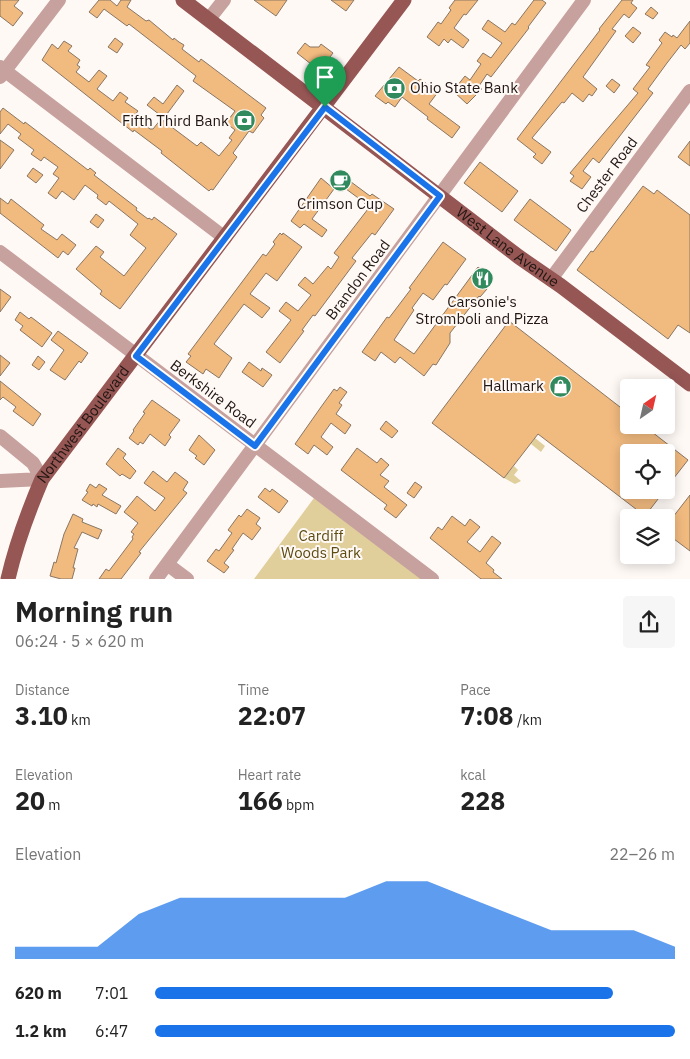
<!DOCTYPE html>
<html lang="en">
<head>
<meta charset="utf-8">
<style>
	:root { --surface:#fff; --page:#f6f6f6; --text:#222; --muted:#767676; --accent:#1a73e8 }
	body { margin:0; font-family:"IBM Plex Sans",sans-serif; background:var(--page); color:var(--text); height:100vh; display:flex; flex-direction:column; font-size:19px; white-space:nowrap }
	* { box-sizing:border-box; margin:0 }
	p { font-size:16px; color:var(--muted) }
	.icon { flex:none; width:28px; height:28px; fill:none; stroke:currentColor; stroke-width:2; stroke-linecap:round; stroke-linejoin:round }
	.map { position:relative; height:579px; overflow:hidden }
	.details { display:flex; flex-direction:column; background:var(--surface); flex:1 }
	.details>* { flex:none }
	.needle { width:32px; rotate:34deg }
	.controls { position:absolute; left:620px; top:379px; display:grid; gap:10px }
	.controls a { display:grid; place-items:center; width:55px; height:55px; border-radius:5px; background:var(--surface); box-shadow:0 2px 12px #0003; font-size:25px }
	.pin { position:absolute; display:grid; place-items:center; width:42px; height:42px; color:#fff; margin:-51px -21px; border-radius:50% 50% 50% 0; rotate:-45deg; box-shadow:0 0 5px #0007 }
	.pin .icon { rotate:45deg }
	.round { display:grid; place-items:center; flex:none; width:52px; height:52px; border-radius:5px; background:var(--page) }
	.headline { display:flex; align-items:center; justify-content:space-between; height:85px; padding:0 15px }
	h1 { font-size:28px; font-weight:700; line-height:38px }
	.figures { display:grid; grid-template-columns:repeat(3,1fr); gap:8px; height:85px; padding:5px 15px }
	.figures div { display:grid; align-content:center }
	.figures b { font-size:25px; font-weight:700 }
	.figures small { font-size:14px; font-weight:400 }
	.figures p { font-size:14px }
	.chart { height:140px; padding:10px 15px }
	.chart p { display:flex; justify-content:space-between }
	.chart svg { width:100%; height:90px; margin-top:5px; fill:var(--accent); opacity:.7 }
	ul { padding:0 15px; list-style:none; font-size:16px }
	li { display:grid; grid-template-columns:80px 60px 1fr; align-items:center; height:38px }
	li i { height:12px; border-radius:6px; background:var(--accent) }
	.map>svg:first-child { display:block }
	.green { fill:#e0ce9b }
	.building { fill:#f1ba7f; stroke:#897663 }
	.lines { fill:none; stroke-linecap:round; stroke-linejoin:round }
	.minor { stroke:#c6a19e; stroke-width:14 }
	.major { stroke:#955654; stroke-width:15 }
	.route-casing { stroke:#fff; stroke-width:10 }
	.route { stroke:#1a73e8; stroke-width:6 }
	.labels { text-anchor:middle; stroke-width:4; stroke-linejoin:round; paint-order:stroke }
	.poi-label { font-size:15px; fill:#201612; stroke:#fff9f6; text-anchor:end }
	.street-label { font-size:15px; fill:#201612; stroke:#fff9f6 }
	.park-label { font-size:15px; fill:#5e4b11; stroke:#fff9f6 }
</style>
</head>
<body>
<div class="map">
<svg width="690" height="579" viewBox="0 0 690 579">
	<rect width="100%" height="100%" fill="#fff9f6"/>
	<path class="green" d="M535,438L545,446L541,452L531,444Z
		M514,466L518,470L514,475L521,481L515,484L504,478Z
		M314,498L423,579H254Z"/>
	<path class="building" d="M0,0H19L14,6L23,13L13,26L0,16Z
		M99,0H110L117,6L121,0H131L127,7L146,21L149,20L173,40L174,38L179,42L184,45L182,49L199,62L201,59L266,108L261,115L264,118L253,133L249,131L233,153L237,157L213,190L211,189L209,191L161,153L162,151L134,130L133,132L42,60L52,44L58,49L64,41L72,46L68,51L80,60L77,65L80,67L76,72L89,82L99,70L107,76L97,89L113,101L120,92L128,98L125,102L138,111L134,116L150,129H153L161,119L197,146L201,142L219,156L232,140L229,138L235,130L226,123L235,111L193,81L196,76L129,24L127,26L104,9L97,18L89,12Z
		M254,0H287L276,16Z
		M331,0H354L346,11Z
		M455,0H478L466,15L464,14L454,28L469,40L463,48L451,39L448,43L444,39L439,46L427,37L438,22L441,24L451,10L449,8Z
		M534,0H542L546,3L528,27L529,28L491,77L487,74L479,86L482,89L467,104L453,91L465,76L470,80L481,64L477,61L483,53L491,58L502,43L482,29L488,20L505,32L512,23L515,25Z
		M622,0H633L631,3L637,8L629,18L624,14L612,29L616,31L583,77L597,89L592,96L589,94L583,102L572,93L564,103L562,102L532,138L551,152L542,164L533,157L536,154L517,139L600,30L599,29Z
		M651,7L658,13L653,19L645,14Z
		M690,21V43L685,49L681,45L667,63L648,89L653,93L599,163L593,158L583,171L591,177L582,189L570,181L574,176L570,173L638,93L633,89L650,67L646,65L662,43L659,40L665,32L672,37L673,35L677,38Z
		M633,27L641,33L633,43L625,36Z
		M115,38L123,44L117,53L108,47Z
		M305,43L310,47H319L321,44L333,53L323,66L316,68L297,53Z
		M399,67L418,81L420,79L438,92L429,104L460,127L452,138L427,119L428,117L402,97L395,107L388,102L386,104L375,96Z
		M612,79L620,85L614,93L606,86Z
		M177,85L184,91L164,118L147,105L154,97L163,104Z
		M3,108L24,124L25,122L88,170L90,168L96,173L94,175L137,208L136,210L148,219L149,218L152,220L154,217L177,234L120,309L100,294L102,291L76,269L96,246L104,252L100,257L124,276L146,248L130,235L138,224L109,201L106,205L97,198L98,195L85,185L74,200L62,191L56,199L48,193L59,178L53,174L58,167L44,157L41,161L31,154L34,150L18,138L21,134L8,124L0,134V112Z
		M0,140L14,150L0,169Z
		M690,141V166L678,157Z
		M480,162L518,191L502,212L464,183Z
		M33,168L43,175L36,183L27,176Z
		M339,173L370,196L372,194L394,209L375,235L372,233L352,258L356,261L315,316L313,315L302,330L304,331L280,363L266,352L291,320L279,311L286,302L298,311L311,295L298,285L305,277L313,284L328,266L331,269L339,257L334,253L368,209L364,206L365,203L342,186L339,190L331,185Z
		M321,178L334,189L312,219L327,230L322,237L304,224L300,228L291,221Z
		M643,186L654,194L657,190L690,215V333L678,325L668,339L577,270L591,251L593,252Z
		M0,198L8,204L11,199L44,225L41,229L57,240L62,234L76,245L68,255L63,251L58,258L0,213Z
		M530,199L571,230L556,251L514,220Z
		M96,214L104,220L98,228L90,222Z
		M280,233L282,235L283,233L302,247L277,281L266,273L250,294L270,308L262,318L244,304L214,344L232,358L219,378L206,369L203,374L186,362L191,356L188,354L263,254L266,256L275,244L273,242Z
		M443,242L466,259L447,285L445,284L433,300L423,293L412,308L414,310L394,340L414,354L478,267L491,277L484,287L487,289L480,297L479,296L450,333V343L436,365L433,364L424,376L400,357L395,363L381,352L375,361L362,352L387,317L389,318L411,289L409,288Z
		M0,289L11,297L0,312Z
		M20,312L29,319L31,317L52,333L42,347L20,330L23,326L15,320Z
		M509,321L629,414V425H643L688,460L666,488V452H629V490H665L645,516L538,434L504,478L432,423Z
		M58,331L88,353L81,363L79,361L65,380L50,370L64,350L51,340Z
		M0,355L10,363L0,376Z
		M38,356L45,362L39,370L32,365Z
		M249,362L261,371L262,368L272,375L263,387L242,372Z
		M0,381L41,414L33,426L13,411L16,407L3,397L0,400Z
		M340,387L347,392L339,403L342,405L336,414L351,425L345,434L331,423L321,437L333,447L327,455L314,445L308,454L295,444L321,407L334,389L337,391Z
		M152,400L180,420L169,435L171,437L165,446L150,434L143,444L140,442L138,445L129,438L134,431L133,430L145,413L143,412Z
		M386,421L398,431L392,438L380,429Z
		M199,435L215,450L204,465L195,458L197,456L189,450Z
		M118,448L126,454L123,458L136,471L130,479L122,474L120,476L106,464Z
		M357,448L377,463L381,458L389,465L380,475L389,481L384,487L407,505L396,518L384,509L387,505L341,470Z
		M153,471L167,482L175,472L188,482L183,490L187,493L139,552L141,553L121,579H99L106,569L109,571L133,539L132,537L134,534L131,532L138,523L124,512L137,496L155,511L165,498L144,483Z
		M415,482L422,487L414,498L407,493Z
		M90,484L96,488L99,484L107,489L102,495L121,506L116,514L98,504L97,507L93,504L92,506L82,500L88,492L86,491Z
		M265,488L270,492L272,489L288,501L279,513L258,497Z
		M690,495V551L666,533V526Z
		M247,509L260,518L256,524L261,528L252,540L243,533L232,549L234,550L224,563L229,567L224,573L207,561L216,549L219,551L232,533L228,530L239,515L241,517Z
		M73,514L83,519L82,522L102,530L98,539L82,532L74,548L78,549L73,568H75L72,579H61L50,576L54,562L56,563L64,534Z
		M452,516L465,526L470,519L480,527L467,542L480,552L492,536L501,543L486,563L494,570L493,572L502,579H481L430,538L438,527L442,530Z"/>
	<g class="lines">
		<path class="minor" d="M209,19L224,0
			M0,67L225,238
			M0,77L59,0
			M0,252L432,579
			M551,279L690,91
			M0,436L33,463L42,479L0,481
			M167,564L187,579
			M156,579L584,0"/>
		<g class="major">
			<path id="s1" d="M183,0L519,257L561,286L690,384"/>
			<path id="s2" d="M8,579C16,544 28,512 42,479L404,0"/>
		</g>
	</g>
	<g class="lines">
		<defs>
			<path id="route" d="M325,107L440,196L255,446L136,356Z"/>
		</defs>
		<use href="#route" class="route-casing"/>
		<use href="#route" class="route"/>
	</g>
	<defs>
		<symbol id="bank-disc" viewBox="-11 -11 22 22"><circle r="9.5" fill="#31895e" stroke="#fff9f6"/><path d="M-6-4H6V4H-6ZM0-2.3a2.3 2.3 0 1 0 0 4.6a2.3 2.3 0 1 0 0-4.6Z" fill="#fff"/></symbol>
		<symbol id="cafe-disc" viewBox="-11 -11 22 22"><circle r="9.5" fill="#31895e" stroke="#fff9f6"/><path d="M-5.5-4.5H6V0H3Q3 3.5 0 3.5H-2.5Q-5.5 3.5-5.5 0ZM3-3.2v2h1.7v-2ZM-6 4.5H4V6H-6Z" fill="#fff"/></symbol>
		<symbol id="restaurant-disc" viewBox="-11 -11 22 22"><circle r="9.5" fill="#31895e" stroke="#fff9f6"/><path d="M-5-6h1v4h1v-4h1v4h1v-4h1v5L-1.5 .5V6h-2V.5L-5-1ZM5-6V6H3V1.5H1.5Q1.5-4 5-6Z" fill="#fff"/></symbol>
		<symbol id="shop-disc" viewBox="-11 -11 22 22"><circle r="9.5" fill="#31895e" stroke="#fff9f6"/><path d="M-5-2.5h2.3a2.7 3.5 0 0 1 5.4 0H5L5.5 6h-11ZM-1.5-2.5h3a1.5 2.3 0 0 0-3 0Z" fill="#fff"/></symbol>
	</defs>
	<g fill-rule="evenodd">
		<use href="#bank-disc" x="382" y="76" width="25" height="25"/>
		<use href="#bank-disc" x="232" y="108" width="25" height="25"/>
		<use href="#cafe-disc" x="328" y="168" width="25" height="25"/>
		<use href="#restaurant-disc" x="470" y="266" width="25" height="25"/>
		<use href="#shop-disc" x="548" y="374" width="25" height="25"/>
	</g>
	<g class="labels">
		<g class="poi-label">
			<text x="410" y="93" text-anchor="start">Ohio State Bank</text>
			<text x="229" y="126">Fifth Third Bank</text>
			<text x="340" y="209" text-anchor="middle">Crimson Cup</text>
			<text x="482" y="307" text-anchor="middle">Carsonie's<tspan x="482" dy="17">Stromboli and Pizza</tspan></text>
			<text x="544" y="391">Hallmark</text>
		</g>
		<g class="street-label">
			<text transform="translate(607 175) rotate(-53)" y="5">Chester Road</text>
			<text dy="5" stroke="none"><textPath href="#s1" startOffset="408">West Lane Avenue</textPath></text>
			<text transform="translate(358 280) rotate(-53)" y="5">Brandon Road</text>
			<text transform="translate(213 394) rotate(37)" y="5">Berkshire Road</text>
			<text dy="5" stroke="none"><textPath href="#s2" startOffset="174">Northwest Boulevard</textPath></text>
		</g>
		<g class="park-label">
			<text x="321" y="541">Cardiff<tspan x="321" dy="17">Woods Park</tspan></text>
		</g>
	</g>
</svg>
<div class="controls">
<a><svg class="needle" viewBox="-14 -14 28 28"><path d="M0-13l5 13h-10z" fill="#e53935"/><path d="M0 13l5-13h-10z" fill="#767676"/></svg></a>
<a><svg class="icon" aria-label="locate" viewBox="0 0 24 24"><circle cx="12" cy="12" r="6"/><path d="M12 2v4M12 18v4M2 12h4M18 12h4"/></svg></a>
<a><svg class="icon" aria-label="layers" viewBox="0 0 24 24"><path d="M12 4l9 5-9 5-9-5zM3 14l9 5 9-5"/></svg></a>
</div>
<div class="pin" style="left:325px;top:107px;background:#1e9e55"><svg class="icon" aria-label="arrive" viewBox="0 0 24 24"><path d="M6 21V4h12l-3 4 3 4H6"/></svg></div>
</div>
<section class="details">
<div class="headline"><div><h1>Morning run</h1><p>06:24 · 5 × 620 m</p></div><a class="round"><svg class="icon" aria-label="share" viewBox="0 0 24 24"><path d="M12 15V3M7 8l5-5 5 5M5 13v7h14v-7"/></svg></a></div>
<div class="figures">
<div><p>Distance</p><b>3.10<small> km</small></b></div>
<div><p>Time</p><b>22:07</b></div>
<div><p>Pace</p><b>7:08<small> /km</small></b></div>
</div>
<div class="figures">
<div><p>Elevation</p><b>20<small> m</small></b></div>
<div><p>Heart rate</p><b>166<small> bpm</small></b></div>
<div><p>kcal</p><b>228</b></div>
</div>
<div class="chart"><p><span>Elevation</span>22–26 m</p>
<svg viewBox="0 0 160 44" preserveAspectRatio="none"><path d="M0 44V38L10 38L20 38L30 22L40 14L50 14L60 14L70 14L80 14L90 6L100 6L110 14L120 22L130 30L140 30L150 30L160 38V44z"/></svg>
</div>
<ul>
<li><b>620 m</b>7:01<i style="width:88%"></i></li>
<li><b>1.2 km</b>6:47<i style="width:100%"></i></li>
</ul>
</section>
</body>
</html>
